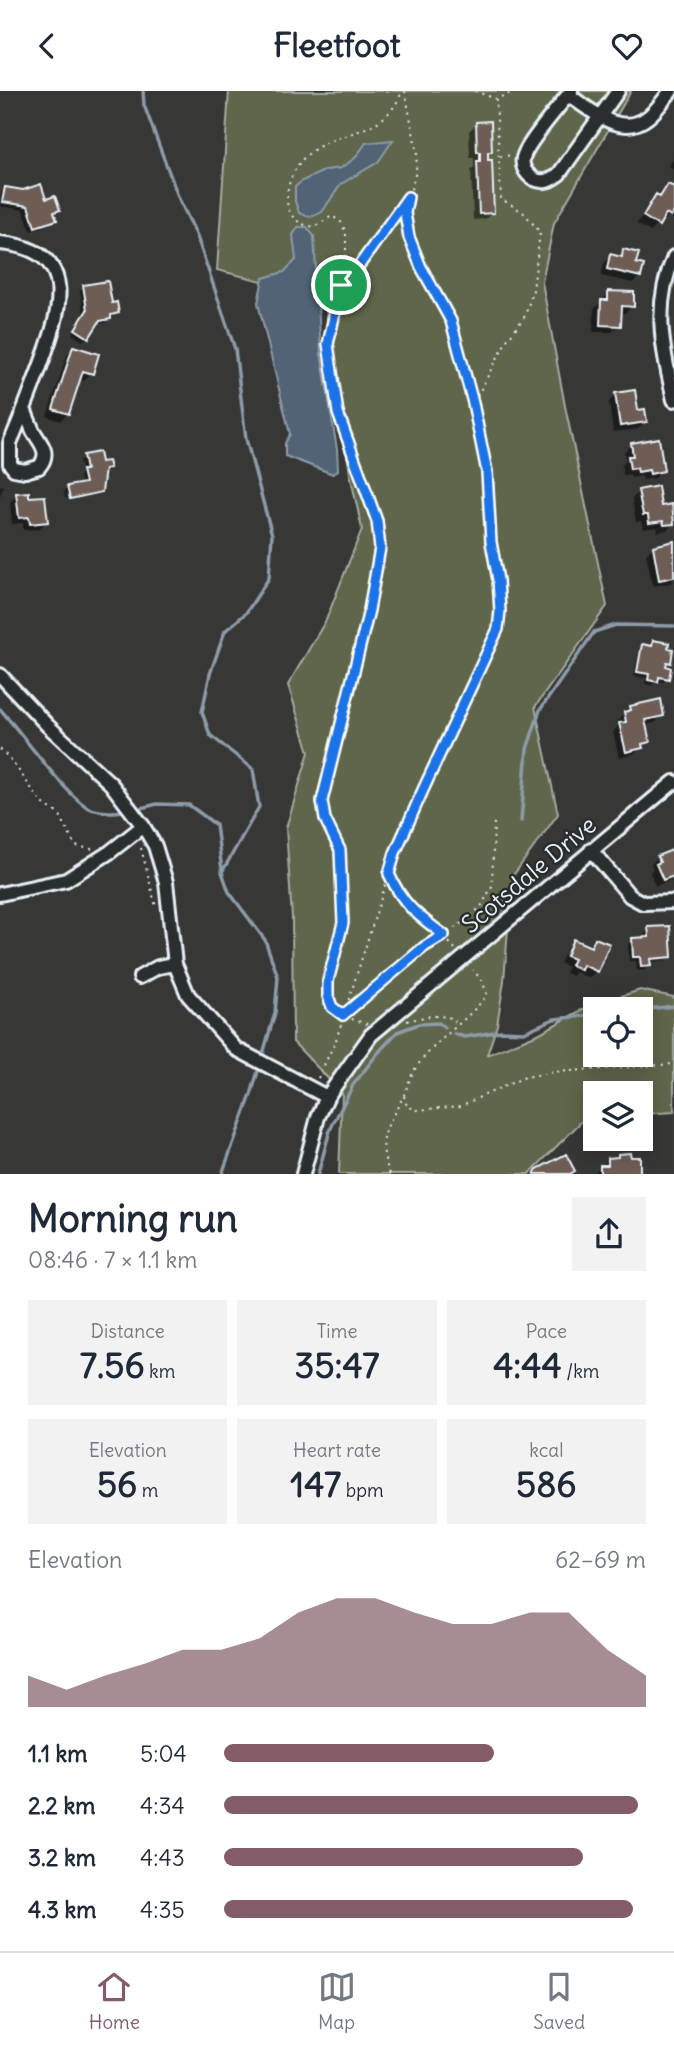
<!DOCTYPE html>
<html lang="en">
<head>
<meta charset="utf-8">
<style>
	:root { --surface:#fff; --page:#f2f2f3; --text:#1f2937; --muted:#747a83; --line:#e0e1e3; --accent:#845c67 }
	body { margin:0; font-family:Delius,sans-serif; background:var(--page); color:var(--text); height:100vh; display:flex; flex-direction:column; font-size:26px; white-space:nowrap }
	* { box-sizing:border-box; margin:0 }
	p { font-size:23px; color:var(--muted) }
	.icon { flex:none; width:38px; height:38px; fill:none; stroke:currentColor; stroke-width:2; stroke-linecap:round; stroke-linejoin:round }
	.map { position:relative; height:1083px; overflow:hidden }
	.sheet { display:flex; flex-direction:column; background:var(--surface); flex:1 }
	.sheet>* { flex:none }
	.controls { position:absolute; left:583px; top:906px; display:grid; gap:14px }
	.controls a { display:grid; place-items:center; width:70px; height:70px; border-radius:0px; background:var(--surface); box-shadow:0 4px 18px #0003; font-size:35px }
	.pin { position:absolute; display:grid; place-items:center; width:60px; height:60px; color:#fff; margin:-30px; border:4px solid #fff; border-radius:50%; box-shadow:0 2px 7px #0007 }
	.round { display:grid; place-items:center; flex:none; width:74px; height:74px; border-radius:0px; background:var(--page) }
	.summary { display:flex; align-items:center; justify-content:space-between; height:119px; padding:0 28px }
	h1 { font-size:38px; font-weight:800; line-height:52px }
	.figures { display:grid; grid-template-columns:repeat(3,1fr); gap:10px; height:119px; padding:7px 28px }
	.figures div { display:grid; align-content:center; border-radius:0px; background:var(--page); text-align:center }
	.figures b { font-size:35px; font-weight:800 }
	.figures small { font-size:19px; font-weight:400 }
	.figures p { font-size:19px }
	.chart { height:196px; padding:14px 28px }
	.chart p { display:flex; justify-content:space-between }
	.chart svg { width:100%; height:126px; margin-top:7px; fill:var(--accent); opacity:.7 }
	ul { padding:0 28px; list-style:none; font-size:23px }
	li { display:grid; grid-template-columns:112px 84px 1fr; align-items:center; height:52px }
	li i { height:18px; border-radius:9px; background:var(--accent) }
	header { display:flex; justify-content:space-between; align-items:center; height:91px; padding:0 28px; background:var(--surface); font-size:32px; font-weight:800 }
	.tabs { display:flex; justify-content:space-around; align-items:center; height:98px; border-top:2px solid var(--line); background:var(--surface); font-size:19px; color:var(--muted) }
	.tabs a { display:grid; justify-items:center; gap:4px }
	.tabs .selected { color:var(--accent) }
	.map>svg:first-child { display:block }
	.green { fill:#60664c; stroke:#a4aca2; stroke-width:2; fill-rule:evenodd }
	.water { fill:#516474; stroke:#8d9ca9; stroke-width:2 }
	.shadow { fill:#0007 }
	.lines { fill:none; stroke-linecap:round; stroke-linejoin:round }
	.stream { stroke:#8d9ca9; stroke-width:3.5 }
	.building { fill:#6d5d54; stroke:#e8f1f8; stroke-width:2 }
	.minor-casing { stroke:#e8f1f8; stroke-width:18 }
	.path { stroke:#e8f1f8; stroke-width:2; stroke-dasharray:2 5; stroke-linecap:butt }
	.minor { stroke:#2a2d2e; stroke-width:12 }
	.route-casing { stroke:#fff; stroke-width:14 }
	.route { stroke:#1a73e8; stroke-width:9 }
	.labels { text-anchor:middle; stroke-width:5; stroke-linejoin:round; paint-order:stroke }
	.street-label { font-size:24px; fill:#e8f1f8; stroke:#2a2d2e }
</style>
</head>
<body>
<header><svg class="icon" aria-label="back" viewBox="0 0 24 24"><path d="M15 5l-7 7 7 7"/></svg>Fleetfoot<svg class="icon" aria-label="heart" viewBox="0 0 24 24"><path d="M12 20l-8-8c-3-5 5-10 8-4 3-6 11-1 8 4z"/></svg></header>
<div class="map">
<svg width="674" height="1083" viewBox="0 0 674 1083">
	<rect width="100%" height="100%" fill="#373736"/>
	<filter id="ink" filterUnits="userSpaceOnUse"><feTurbulence type="fractalNoise" baseFrequency=".0143" numOctaves="2"/><feDisplacementMap in="SourceGraphic" scale="14" xChannelSelector="R" yChannelSelector="G"/><feConvolveMatrix kernelMatrix="1 2 1 2 8 2 1 2 1" color-interpolation-filters="sRGB"/></filter>
	<g filter="url(#ink)">
		<path class="green" d="M229,0H631L554,132L542,191L565,315L607,515L535,616L558,723L512,786L504,890L497,934L487,964L540,942L587,916L640,899L674,906V1021L641,1023L640,1003H595V1028L583,1029L529,1083H339L342,1002L293,951L292,827L286,737L309,661L288,594L326,529L362,438L350,383L324,205L217,179ZM595,919H640V964H595Z"/>
		<path class="water" d="M393,49L378,71L341,93L322,121L311,126L299,122L295,110V96L302,90L326,79L341,77L355,67L366,52Z
			M298,136H307L314,145L321,262L337,358L338,379L333,383L285,365V352L290,343L258,212L263,187L284,181L296,169L293,144Z"/>
		<path class="shadow" d="M476,33L490,60L486,64L493,121L485,128L473,129L471,79L474,76V67H470L469,40Z
			M674,68V79L669,74Z
			M668,95L674,98V117L663,132L659,130L651,141L637,133L649,113L656,105L658,107Z
			M5,98L45,110L58,118L53,123L55,129L50,133L31,140L23,119L0,115L1,102Z
			M624,160L634,173L640,185L633,192L601,185L604,172L611,165L618,167Z
			M84,195L111,214L117,222L105,232L96,233L83,250L72,243L84,225L80,200Z
			M609,202L632,215L625,222H620V234L612,241H593L594,218Z
			M74,257L91,282L84,290L79,288L67,323L60,330L47,325L67,264Z
			M616,303L645,331L638,338L613,341L609,311Z
			M631,354L663,380L655,387L643,389L642,385L631,387L630,383L623,384L622,374L626,370L624,361Z
			M84,366L108,376L103,381L100,401L65,407L64,401L68,397L81,394L79,386L82,382L79,370Z
			M0,394L4,395L0,405Z
			M639,400L674,432L667,439L658,441L657,436L643,438L641,430L636,431L632,408Z
			M17,404L28,408L46,431L39,438L23,439V432L12,433L10,411Z
			M674,452V488L670,492L653,495L646,463L654,456Z
			M654,551L669,571L664,577L668,587L663,591L656,590L652,594L645,593L646,587L634,585L639,560L643,555L649,556Z
			M631,617L663,624L655,632L645,634L648,650L641,657L634,663L619,667L613,641L618,635L617,630Z
			M674,765V788L655,795L650,781L653,778L651,773L658,766Z
			M649,838L670,865L666,870L649,871V875L645,879L637,880L636,870H629L628,853L632,849L645,848V842Z
			M595,849L596,880L589,887L576,881L573,885L565,882L568,876L560,872L567,857L574,850L588,856Z
			M619,1065L638,1083H593L608,1069L615,1068Z"/>
		<g class="lines">
			<path class="stream" d="M143,0L144,14L179,108L196,143L235,258L246,348L272,444L269,487L246,522L225,540L210,583L202,621L210,644L253,678L259,716L222,781L229,801L265,849L278,886L275,922L251,1004L222,1083
				M0,618C20,640 66,705 89,717C98,721 114,722 122,720
				M141,717L157,713L189,714L216,734L222,779
				M521,730L527,658L540,619L594,541L616,534L674,535
				M640,919L674,915
				M454,943L465,946L501,940L524,941L554,928L595,924
				M318,1083L330,1039L353,994L378,962L397,941L419,933L439,932L445,937"/>
		</g>
		<path class="building" d="M491,30L492,61H488V69H492L494,122L479,123L477,70H480V61H477L476,31Z
			M41,93L46,108L55,105L60,119L54,121L57,129L35,136L28,115L2,111L5,96L23,99Z
			M668,93L674,96V121L671,126L666,123L659,135L643,125L656,103L660,106Z
			M623,158L639,162L636,172L644,174L641,186L607,178L610,163L622,166Z
			M108,190L112,212L117,211L119,222L111,224V228L100,230L89,247L75,238L87,219L83,194Z
			M608,200L634,201V216L622,215L621,235L600,234L601,209H608Z
			M73,255L99,263L93,283L83,280L69,323L53,318Z
			M635,299L638,319L645,318L647,331L620,335L615,302Z
			M659,347L664,380L650,383L649,379L638,381L637,377L630,378L628,365H633L631,352Z
			M99,361L101,371L108,370L110,377L105,378L102,401L70,408L67,395L85,392L82,379H86L83,364Z
			M658,395L661,415L672,413L674,433L664,434L663,430L649,432L648,424H643L638,399Z
			M29,401V406L45,405L48,431L30,433L29,426L19,427L16,402Z
			M674,450V486L659,489L653,455Z
			M653,549L669,552L668,557L673,558L671,572L667,571L666,575L671,577L669,588L659,586L658,591L648,589L649,583L637,581L642,553L652,555Z
			M661,608L664,625L645,629L650,651L642,653L643,657L626,661L619,632L626,631L624,621L631,619L630,615Z
			M672,759L674,763V785L663,789L656,773L660,771L657,765Z
			M670,835L672,866L650,868L651,875L641,876L640,866H633L632,847L649,846L648,836Z
			M595,847L610,853L598,881L583,874L581,879L571,874L574,868L566,865L573,848L591,856Z
			M630,1062L631,1066H640V1083H600V1074H608V1067L618,1066V1063Z
			M566,1063L575,1080L570,1083H534L537,1078Z"/>
		<g class="lines">
			<defs>
				<path id="minor" d="M571,0C560,15 530,48 524,64C520,73 525,83 534,88C544,93 551,89 559,83L618,0
					M568,4C592,19 621,48 648,26C657,19 664,8 671,0
					M0,152C82,159 60,222 40,276C30,302 21,327 10,352V373L14,378L25,380L39,376C51,362 41,353 33,340C30,333 27,325 24,318
					M674,166C652,215 663,259 674,309
					M0,584L48,635L111,693L143,735L155,755L166,791L175,873L188,904L236,958L327,1006
					M591,759L630,805L643,812L674,811
					M0,803L66,789L110,761L143,735
					M140,886L158,876L175,873
					M303,1083L318,1026L327,1006L371,944L674,691"/>
			</defs>
			<use href="#minor" class="minor-casing"/>
			<path class="path" d="M405,0L417,61L416,80L405,122L409,146L421,176L451,231L473,312L487,381L491,451L498,489V538C467,602 438,668 409,733C403,745 388,770 389,783C391,809 439,838 455,858
				M475,0L496,8L515,0
				M500,66L512,64
				M341,194L358,176L407,106
				M474,311L507,249L525,225L533,199L540,141L523,121L501,108L496,8
				M0,658L12,670L41,711L60,724L75,755L92,758
				M141,757L156,816
				M344,923L424,856L459,834L481,816L492,795L494,729
				M407,930C424,926 437,922 454,928L456,934
				M367,933L352,928L332,916L328,905V890L341,846L343,814L340,759L325,728L322,710L369,519L380,457L377,431L337,322L333,297L328,252L343,187L346,161V142L341,131L332,125L314,136C310,135 303,134 299,131C276,117 290,78 307,64C338,37 385,47 402,0
				M318,987L336,949L388,785
				M404,1005L407,1015L417,1019L460,1015L525,986L555,981L674,973
				M390,1083C376,1049 386,1037 402,1008C407,998 409,988 415,978C435,949 466,931 487,904L483,891L473,879"/>
			<use href="#minor" class="minor"/>
		</g>
	</g>
	<g class="lines" filter="url(#ink)">
		<defs>
			<path id="route" d="M408,106L405,122L409,146L421,176L451,230L473,312L487,381L491,451L498,489L500,520L498,538L423,699L395,762L389,783C403,814 417,824 444,844L424,856L343,924L332,916L328,905V890L343,832L340,759L325,728L322,710L369,519L380,457L377,430L338,322L328,253L341,194L358,176Z"/>
		</defs>
		<use href="#route" class="route-casing"/>
		<use href="#route" class="route"/>
	</g>
	<g class="labels">
		<g class="street-label">
			<text transform="translate(529 784) rotate(-40)" y="8">Scotsdale Drive</text>
		</g>
	</g>
</svg>
<div class="controls">
<a><svg class="icon" aria-label="locate" viewBox="0 0 24 24"><circle cx="12" cy="12" r="6"/><path d="M12 2v4M12 18v4M2 12h4M18 12h4"/></svg></a>
<a><svg class="icon" aria-label="layers" viewBox="0 0 24 24"><path d="M12 4l9 5-9 5-9-5zM3 14l9 5 9-5"/></svg></a>
</div>
<div class="pin" style="left:341px;top:194px;background:#1e9e55"><svg class="icon" aria-label="arrive" viewBox="0 0 24 24"><path d="M6 21V4h12l-3 4 3 4H6"/></svg></div>
</div>
<section class="sheet">
<div class="summary"><div><h1>Morning run</h1><p>08:46 · 7 × 1.1 km</p></div><a class="round"><svg class="icon" aria-label="share" viewBox="0 0 24 24"><path d="M12 15V3M7 8l5-5 5 5M5 13v7h14v-7"/></svg></a></div>
<div class="figures">
<div><p>Distance</p><b>7.56<small> km</small></b></div>
<div><p>Time</p><b>35:47</b></div>
<div><p>Pace</p><b>4:44<small> /km</small></b></div>
</div>
<div class="figures">
<div><p>Elevation</p><b>56<small> m</small></b></div>
<div><p>Heart rate</p><b>147<small> bpm</small></b></div>
<div><p>kcal</p><b>586</b></div>
</div>
<div class="chart"><p><span>Elevation</span>62–69 m</p>
<svg viewBox="0 0 160 44" preserveAspectRatio="none"><path d="M0 44V33L10 38L20 33L30 29L40 24L50 24L60 20L70 11L80 6L90 6L100 11L110 15L120 15L130 11L140 11L150 24L160 33V44z"/></svg>
</div>
<ul>
<li><b>1.1 km</b>5:04<i style="width:64%"></i></li>
<li><b>2.2 km</b>4:34<i style="width:98%"></i></li>
<li><b>3.2 km</b>4:43<i style="width:85%"></i></li>
<li><b>4.3 km</b>4:35<i style="width:97%"></i></li>
</ul>
</section>
<nav class="tabs">
<a class="selected"><svg class="icon" aria-label="home" viewBox="0 0 24 24"><path d="M3 11l9-7 9 7M6 9v11h12V9"/></svg>Home</a>
<a><svg class="icon" aria-label="map" viewBox="0 0 24 24"><path d="M3 6l6-2 6 2 6-2v14l-6 2-6-2-6 2zM9 4v14M15 6v14"/></svg>Map</a>
<a><svg class="icon" aria-label="saved" viewBox="0 0 24 24"><path d="M7 4h10v16l-5-4-5 4z"/></svg>Saved</a>
</nav>
</body>
</html>
